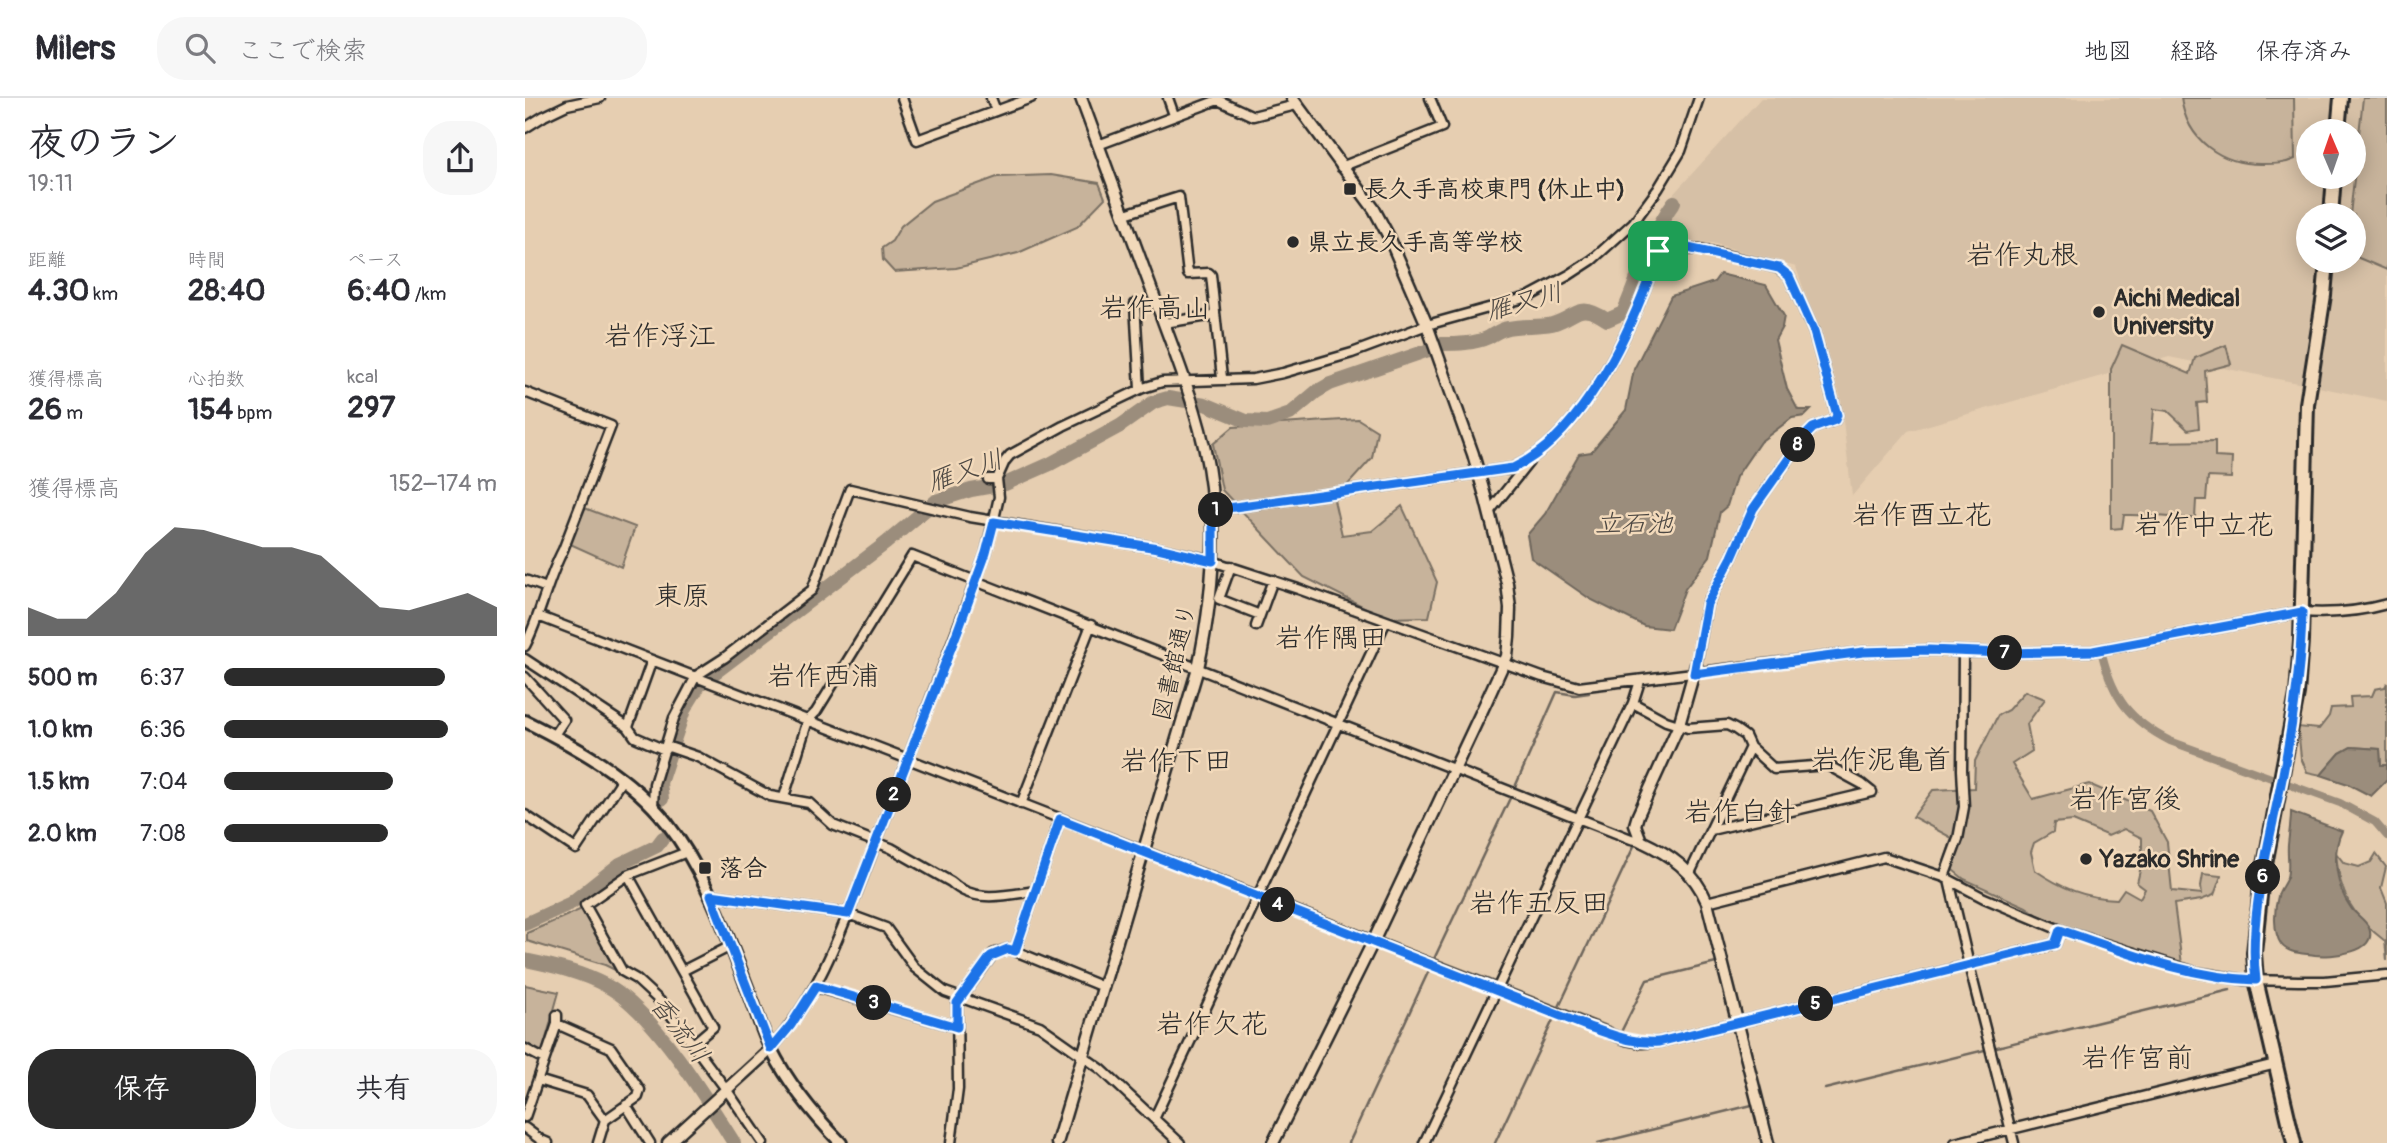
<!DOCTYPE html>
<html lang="ja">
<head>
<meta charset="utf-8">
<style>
	:root { --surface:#fff; --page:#f7f7f7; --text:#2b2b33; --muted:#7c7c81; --line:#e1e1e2; --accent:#2b2b2b }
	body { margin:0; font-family:Pangolin,"Klee One",sans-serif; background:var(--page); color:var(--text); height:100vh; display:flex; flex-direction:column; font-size:26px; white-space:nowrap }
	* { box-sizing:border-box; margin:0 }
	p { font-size:23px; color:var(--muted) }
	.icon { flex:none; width:38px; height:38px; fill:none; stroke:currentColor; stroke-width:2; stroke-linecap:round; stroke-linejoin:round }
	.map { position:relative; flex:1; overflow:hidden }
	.drawer { display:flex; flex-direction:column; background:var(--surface); width:525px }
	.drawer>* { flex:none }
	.needle { width:46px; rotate:358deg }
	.fabs { position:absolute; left:1771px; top:21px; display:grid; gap:14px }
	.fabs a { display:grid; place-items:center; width:70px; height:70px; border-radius:50%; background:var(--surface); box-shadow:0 4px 18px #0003; font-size:35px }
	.pin { position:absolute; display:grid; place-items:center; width:60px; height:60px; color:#fff; margin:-30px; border-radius:14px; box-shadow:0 4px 10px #0006 }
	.km { position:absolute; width:35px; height:35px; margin:-18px; border-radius:50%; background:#222; color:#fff; font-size:19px; line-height:35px; text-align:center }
	.round { display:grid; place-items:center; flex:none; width:74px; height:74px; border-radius:28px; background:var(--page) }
	.overview { display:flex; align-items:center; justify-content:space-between; height:119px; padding:0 28px }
	h1 { font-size:38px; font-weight:700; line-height:52px }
	.metrics { display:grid; grid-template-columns:repeat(3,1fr); gap:10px; height:119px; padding:7px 28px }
	.metrics div { display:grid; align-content:center }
	.metrics b { font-size:30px; font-weight:700 }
	.metrics small { font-size:19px; font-weight:400 }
	.metrics p { font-size:19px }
	.chart { height:196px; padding:14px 28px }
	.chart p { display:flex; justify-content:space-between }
	.chart svg { width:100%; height:126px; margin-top:7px; fill:var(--accent); opacity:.7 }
	.action { display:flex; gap:14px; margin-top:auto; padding:14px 28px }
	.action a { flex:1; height:80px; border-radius:28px; background:var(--accent); color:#fff; font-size:28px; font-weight:700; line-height:80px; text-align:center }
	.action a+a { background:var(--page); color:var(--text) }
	ul { padding:0 28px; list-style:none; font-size:23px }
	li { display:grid; grid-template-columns:112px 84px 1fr; align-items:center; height:52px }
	li i { height:18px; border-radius:9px; background:var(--accent) }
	header { display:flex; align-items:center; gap:42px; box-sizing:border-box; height:98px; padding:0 35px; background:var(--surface); border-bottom:2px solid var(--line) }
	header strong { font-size:33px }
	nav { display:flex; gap:38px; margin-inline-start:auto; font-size:24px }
	.search { width:490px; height:63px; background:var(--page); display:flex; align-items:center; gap:18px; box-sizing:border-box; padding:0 24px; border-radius:28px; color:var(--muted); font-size:26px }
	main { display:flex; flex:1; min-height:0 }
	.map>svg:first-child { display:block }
	.built { fill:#d6c0a6; fill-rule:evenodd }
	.green { fill:#c7b39b; stroke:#796f63; stroke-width:2; fill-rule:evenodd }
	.water { fill:#9b8d7c; stroke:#6e665c; stroke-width:2 }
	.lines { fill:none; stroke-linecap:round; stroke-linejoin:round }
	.stream { stroke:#6e665c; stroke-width:2.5 }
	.canal { stroke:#9b8d7c; stroke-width:8 }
	.river { stroke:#9b8d7c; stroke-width:14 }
	.minor-casing { stroke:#2b2b2b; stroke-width:13 }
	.tertiary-casing { stroke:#2b2b2b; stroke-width:15 }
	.secondary-casing { stroke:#2b2b2b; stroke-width:16 }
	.primary-casing { stroke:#2b2b2b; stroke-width:18 }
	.minor { stroke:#f2d9ba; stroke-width:8 }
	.tertiary { stroke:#f2d9ba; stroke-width:10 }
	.secondary { stroke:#f2d9ba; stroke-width:10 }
	.primary { stroke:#f2d9ba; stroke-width:12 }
	.route-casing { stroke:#fff; stroke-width:14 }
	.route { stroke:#1a73e8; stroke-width:9 }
	.poi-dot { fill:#2b2b2b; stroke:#f2d9ba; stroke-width:2.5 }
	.labels { text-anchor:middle; stroke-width:5; stroke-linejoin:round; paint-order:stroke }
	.poi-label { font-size:24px; font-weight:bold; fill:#2b2b2b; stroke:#f2d9ba; text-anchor:start }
	.street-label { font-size:24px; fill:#2b2b2b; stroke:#f2d9ba }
	.water-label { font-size:26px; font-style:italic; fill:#4d4843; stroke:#f2d9ba }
	.quarter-label { font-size:28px; fill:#2b2b2b; stroke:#f2d9ba }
</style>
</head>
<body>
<header>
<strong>Milers</strong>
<div class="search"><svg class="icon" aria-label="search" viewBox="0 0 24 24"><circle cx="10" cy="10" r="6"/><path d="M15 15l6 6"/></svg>ここで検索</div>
<nav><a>地図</a><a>経路</a><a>保存済み</a></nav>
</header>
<main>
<section class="drawer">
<div class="overview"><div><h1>夜のラン</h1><p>19:11</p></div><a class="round"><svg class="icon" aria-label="share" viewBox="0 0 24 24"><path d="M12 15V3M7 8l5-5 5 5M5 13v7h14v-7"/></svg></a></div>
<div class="metrics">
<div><p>距離</p><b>4.30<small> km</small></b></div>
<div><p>時間</p><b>28:40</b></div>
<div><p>ペース</p><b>6:40<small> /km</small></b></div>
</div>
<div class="metrics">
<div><p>獲得標高</p><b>26<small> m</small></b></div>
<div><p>心拍数</p><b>154<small> bpm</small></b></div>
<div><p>kcal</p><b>297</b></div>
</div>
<div class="chart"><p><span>獲得標高</span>152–174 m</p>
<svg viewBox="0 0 160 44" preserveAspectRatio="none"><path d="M0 44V34L10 38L20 38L30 29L40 15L50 6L60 7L70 10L80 13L90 13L100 16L110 25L120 34L130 35L140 32L150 29L160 34V44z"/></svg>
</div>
<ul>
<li><b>500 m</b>6:37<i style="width:81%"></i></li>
<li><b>1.0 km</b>6:36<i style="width:82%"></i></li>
<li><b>1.5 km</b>7:04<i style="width:62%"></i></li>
<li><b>2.0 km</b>7:08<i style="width:60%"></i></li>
</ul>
<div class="action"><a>保存</a><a>共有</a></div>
</section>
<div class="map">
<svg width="1862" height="1045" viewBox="0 0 1862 1045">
	<rect width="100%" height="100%" fill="#e6ceb1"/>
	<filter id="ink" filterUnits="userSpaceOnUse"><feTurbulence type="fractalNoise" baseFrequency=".0143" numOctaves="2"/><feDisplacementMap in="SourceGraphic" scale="14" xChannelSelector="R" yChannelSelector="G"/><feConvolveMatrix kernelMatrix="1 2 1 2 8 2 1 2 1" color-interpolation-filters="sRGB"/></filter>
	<g filter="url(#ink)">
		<path class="built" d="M1236,0H1862V303L1644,259L1383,333L1327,398L1315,298L1271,169L1187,145L1116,153L1143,102ZM1783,33H1829V79H1783ZM1783,117H1829V163H1783Z"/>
		<path class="green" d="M1656,0H1769L1770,61C1759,66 1750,66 1738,66C1697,67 1662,43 1656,0Z
			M1838,0H1862V172L1829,158V117H1825Z
			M526,77L574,85L580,100L552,129L493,155L431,170L369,174L358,162L357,150L367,143L376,128L407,103L472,79Z
			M1597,247L1665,276L1670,260L1701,247L1706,266L1680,273L1682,304L1672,305L1674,330L1663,332L1643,313L1629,311L1626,344L1690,343V359L1707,360L1706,380L1683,379L1681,402H1671L1670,420C1646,420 1623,416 1599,417L1597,430L1586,431V271Z
			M833,321L852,333L847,360L809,402L817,437L847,433L877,408L912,484L904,519L861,520L779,479L697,392L688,346L708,329Z
			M57,409L110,429L96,469L43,445Z
			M1862,585V667L1856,668L1855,651L1826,649L1815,655L1796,677L1782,674L1776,660L1773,629L1794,631L1804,618L1806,610L1826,609L1825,599L1847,598L1850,591L1860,589Z
			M1500,593L1520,601L1502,626L1507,653L1487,666L1508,701L1564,686L1625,713L1642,744L1647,793L1677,796L1676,788L1678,776L1696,778L1689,797L1676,802L1649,806L1657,866L1553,833L1513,817L1501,809L1439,781L1419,765L1427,740L1388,719L1408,692L1449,690L1450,663L1473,617L1483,612ZM1548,723L1583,738L1599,731L1617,740V764L1612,785L1620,791L1615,800L1599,791L1592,801C1560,800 1536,790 1510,772L1506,754L1509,745L1528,734L1529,725Z
			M1811,755L1819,765L1834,769L1846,764L1851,756L1861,769L1856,790L1862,805V863L1860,843C1827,818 1814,796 1811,755Z
			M59,810L92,870L90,872L80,867L2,843V835Z
			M0,887L34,894L17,955L0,944Z"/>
		<path class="water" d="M1195,176L1241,187L1259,218L1257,229L1250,242L1262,291L1273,312H1286L1280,318L1267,320L1235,344L1211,379L1202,408L1195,414L1185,458L1160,491L1145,531L1119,528L1065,501L1006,460L1002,437L1020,416L1054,356L1066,354L1101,312L1109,271L1146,198L1189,184Z
			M1826,649L1855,651L1856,667H1862V682L1846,698L1823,686L1796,677L1815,655Z
			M1766,714L1817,733C1806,755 1811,790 1826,810C1830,816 1841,822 1844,830C1854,855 1805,859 1790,857C1779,855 1763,856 1756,846C1748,834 1749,812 1753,798C1754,791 1760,786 1762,779C1765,768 1762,757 1763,747C1764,736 1766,725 1766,714Z"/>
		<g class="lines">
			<path class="stream" d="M990,689L1032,594L1050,597L1064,595
				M909,861L986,698
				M910,861L972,885
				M979,888L1087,930
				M1034,909L1109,748
				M1096,934L1122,882L1191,865
				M1300,991L1705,892
				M824,1045L905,870
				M970,1045L1029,920
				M1073,1045L1227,1007
				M1449,1045L1475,1039"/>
			<path class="canal" d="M1577,556C1588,600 1604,622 1645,643L1815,705L1850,724L1862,738"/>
			<path class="river" d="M916,246C932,246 949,246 964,239C971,235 976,231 983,230C998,227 1013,229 1027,226C1053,219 1052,202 1082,222L1098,215C1115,177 1124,138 1149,104
				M137,701L135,685L159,612L175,586L361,445L411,403L446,392L480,386L525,366L595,328L629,304L643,300L680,306L721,323L742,324L765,316L791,294L805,286L904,252
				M0,826L46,805L95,766L132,748L138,740
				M0,862C29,868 56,874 82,888C128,913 181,1000 209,1045"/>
			<defs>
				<path id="minor" d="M377,0L392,42L506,0
					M466,0L471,13
					M643,0L649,17
					M0,30L19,18L42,7L75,0
					M573,47L693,2L728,18L771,7
					M816,69L917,29L905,0
					M600,116L654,99L663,176L684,175L686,177L697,280
					M610,206L615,291
					M639,225L690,217
					M0,294L86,328L38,452C22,482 16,517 0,548
					M463,381H472L480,363L485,357L538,328L618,290L637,284L728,281L758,275L827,255L902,227L1003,199L1044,177L1067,162L1108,125L1133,91L1156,53L1174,0
					M688,412L988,370C1049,342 1093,258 1117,198C1123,183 1130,168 1133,153L1175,151L1253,170L1264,178L1289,234L1312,317L1310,322L1288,330L1279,339L1228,411L1207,459L1182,506L1171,567
					M964,414L1004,364
					M706,468L694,501L735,517
					M0,482L22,490
					M13,518L383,661L461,455L474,399L472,381
					M731,528L748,482
					M0,561L103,629L110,639L140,652
					M0,579L39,622L29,637
					M1108,605L1141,623L1163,630L1202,627L1210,631L1220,638L1225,649L1249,671L1302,667L1337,686L1347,694
					M103,629L127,562
					M141,648L173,659L245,698L284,705L308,727L366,750L426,784C449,806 482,797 510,793
					M259,699L283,622L291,614L387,458L1106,741L1116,743
					M496,706L566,527
					M128,709L129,686L149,620L171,578L199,560L287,492L325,391L445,419L633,450L678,460L773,491L1017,579L1054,589L1338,554L1404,552L1478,555L1568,553L1777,514C1807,516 1833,514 1862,506
					M0,717L51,751L97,682
					M1186,732L1347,694
					M162,754L103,777L60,807L97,873L111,881L137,905L201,991L238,1045
					M1165,775L1225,649
					M103,777L188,929L168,946
					M1419,779L1433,741L1439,709L1437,672L1438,555
					M1424,782L1444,867L1530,846L1535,832
					M186,797L323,816L361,830L390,870L420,894L515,928L576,971L655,1045
					M1182,804L1359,759L1419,779L1459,800L1535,832L1670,874L1720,882L1773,883H1800L1862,877
					M490,853L578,889
					M157,873L206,848
					M291,889L432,929
					M32,926L86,950L115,992L113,999L80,1022L73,1045
					M0,951L19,961
					M246,951C289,902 309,851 333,791C350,748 366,704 383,661L1101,942L1117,945L1134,944L1444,867L1489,1045
					M13,982L62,997L80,1022
					M101,1007L125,1045
					M0,1019L32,926V917
					M630,1019L861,523
					M0,1030L16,1042L23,1045
					M426,1045L433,991L432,905L468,856L483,851L490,853L535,721
					M899,1045L1108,605L1115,583
					M1430,1045L1751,966"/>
				<path id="tertiary" d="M1171,567L1154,627L1113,717L1110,727L1116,743C1146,757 1169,773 1182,804L1243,1045
					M143,1045L246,951
					M532,1045L673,570C686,510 692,450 686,389C679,329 658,277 637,220C610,147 583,74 556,0
					M748,1045L848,844L961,604L982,558L984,539L985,510L982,485L960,398L948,356L902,227L864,139L849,111L767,0"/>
				<path id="secondary" d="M0,623C52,649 105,678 142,725C183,777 203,841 227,902C233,918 238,936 246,951C264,987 288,1016 316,1045"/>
				<path id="primary" d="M1813,33L1816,0
					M1806,117L1809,79
					M1769,1045L1731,882L1729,855L1736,788L1772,596L1776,543L1782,306L1799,197L1802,163"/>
			</defs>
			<use href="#minor" class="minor-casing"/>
			<use href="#tertiary" class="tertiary-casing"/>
			<use href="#secondary" class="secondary-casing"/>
			<use href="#primary" class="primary-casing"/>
			<use href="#minor" class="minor"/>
			<use href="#tertiary" class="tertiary"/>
			<use href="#secondary" class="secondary"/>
			<use href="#primary" class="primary"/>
		</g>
	</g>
	<g class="lines" filter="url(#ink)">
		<defs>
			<path id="route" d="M1163,150L1254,170L1264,178L1289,234L1312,317L1310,322L1288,330L1279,339L1228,411L1207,459L1182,506L1169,576L1338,554L1404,552L1478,555L1568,553L1777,514C1776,574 1767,632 1755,691C1743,749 1723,824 1731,882C1664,880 1598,853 1535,832L1530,846L1134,944C1108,946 1088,937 1064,929L535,721L490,853L483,851L466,858L432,905V929L291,888L266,927L246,951L186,797L323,816L433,532L461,455L469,424L633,450L688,463V412L988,370C1049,342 1093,258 1117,198C1123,183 1130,168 1133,153Z"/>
		</defs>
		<use href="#route" class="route-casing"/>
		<use href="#route" class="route"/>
	</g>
	<g class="poi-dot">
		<rect x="818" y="84" width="14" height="14" rx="3.5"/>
		<circle cx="768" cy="144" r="7"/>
		<circle cx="1574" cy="214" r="7"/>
		<circle cx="1561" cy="761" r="7"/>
		<rect x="173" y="763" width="14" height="14" rx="3.5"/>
	</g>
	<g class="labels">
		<g class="poi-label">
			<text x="839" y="99">長久手高校東門 (休止中)</text>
			<text x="782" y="152">県立長久手高等学校</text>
			<text x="1588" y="208">Aichi Medical<tspan x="1588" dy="28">University</tspan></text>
			<text x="1575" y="769">Yazako Shrine</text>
			<text x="194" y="778">落合</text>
		</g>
		<g class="street-label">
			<text transform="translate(649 564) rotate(-77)" y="8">図書館通り</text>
		</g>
		<g class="water-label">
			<text transform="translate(999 203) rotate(-15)" y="9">雁又川</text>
			<text transform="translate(440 372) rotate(-19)" y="9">雁又川</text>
			<text x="1109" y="434">立石池</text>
			<text transform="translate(155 931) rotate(52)" y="9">香流川</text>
		</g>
		<g class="quarter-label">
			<text x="1497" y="166">岩作丸根</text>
			<text x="630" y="219">岩作高山</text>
			<text x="135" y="247">岩作浮江</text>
			<text x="1397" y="426">岩作酉立花</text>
			<text x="1679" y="436">岩作中立花</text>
			<text x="157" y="507">東原</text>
			<text x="806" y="549">岩作隅田</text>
			<text x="298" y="587">岩作西浦</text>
			<text x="1356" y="671">岩作泥亀首</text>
			<text x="651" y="672">岩作下田</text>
			<text x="1600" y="710">岩作宮後</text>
			<text x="1215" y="723">岩作白針</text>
			<text x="1014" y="814">岩作五反田</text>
			<text x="687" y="935">岩作欠花</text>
			<text x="1612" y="969">岩作宮前</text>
		</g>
	</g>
</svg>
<div class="fabs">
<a><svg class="needle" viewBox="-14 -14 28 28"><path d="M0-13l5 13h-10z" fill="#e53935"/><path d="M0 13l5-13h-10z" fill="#7c7c81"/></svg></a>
<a><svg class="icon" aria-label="layers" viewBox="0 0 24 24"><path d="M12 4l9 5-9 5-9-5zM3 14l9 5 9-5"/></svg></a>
</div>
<div class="pin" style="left:1133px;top:153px;background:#1e9e55"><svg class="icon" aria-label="arrive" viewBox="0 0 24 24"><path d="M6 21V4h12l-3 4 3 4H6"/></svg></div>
<b class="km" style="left:691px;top:412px">1</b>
<b class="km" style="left:369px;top:697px">2</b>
<b class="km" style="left:349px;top:905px">3</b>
<b class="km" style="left:753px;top:807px">4</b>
<b class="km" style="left:1291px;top:906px">5</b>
<b class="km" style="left:1738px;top:779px">6</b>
<b class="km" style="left:1480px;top:555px">7</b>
<b class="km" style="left:1273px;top:347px">8</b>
</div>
</main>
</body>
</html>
